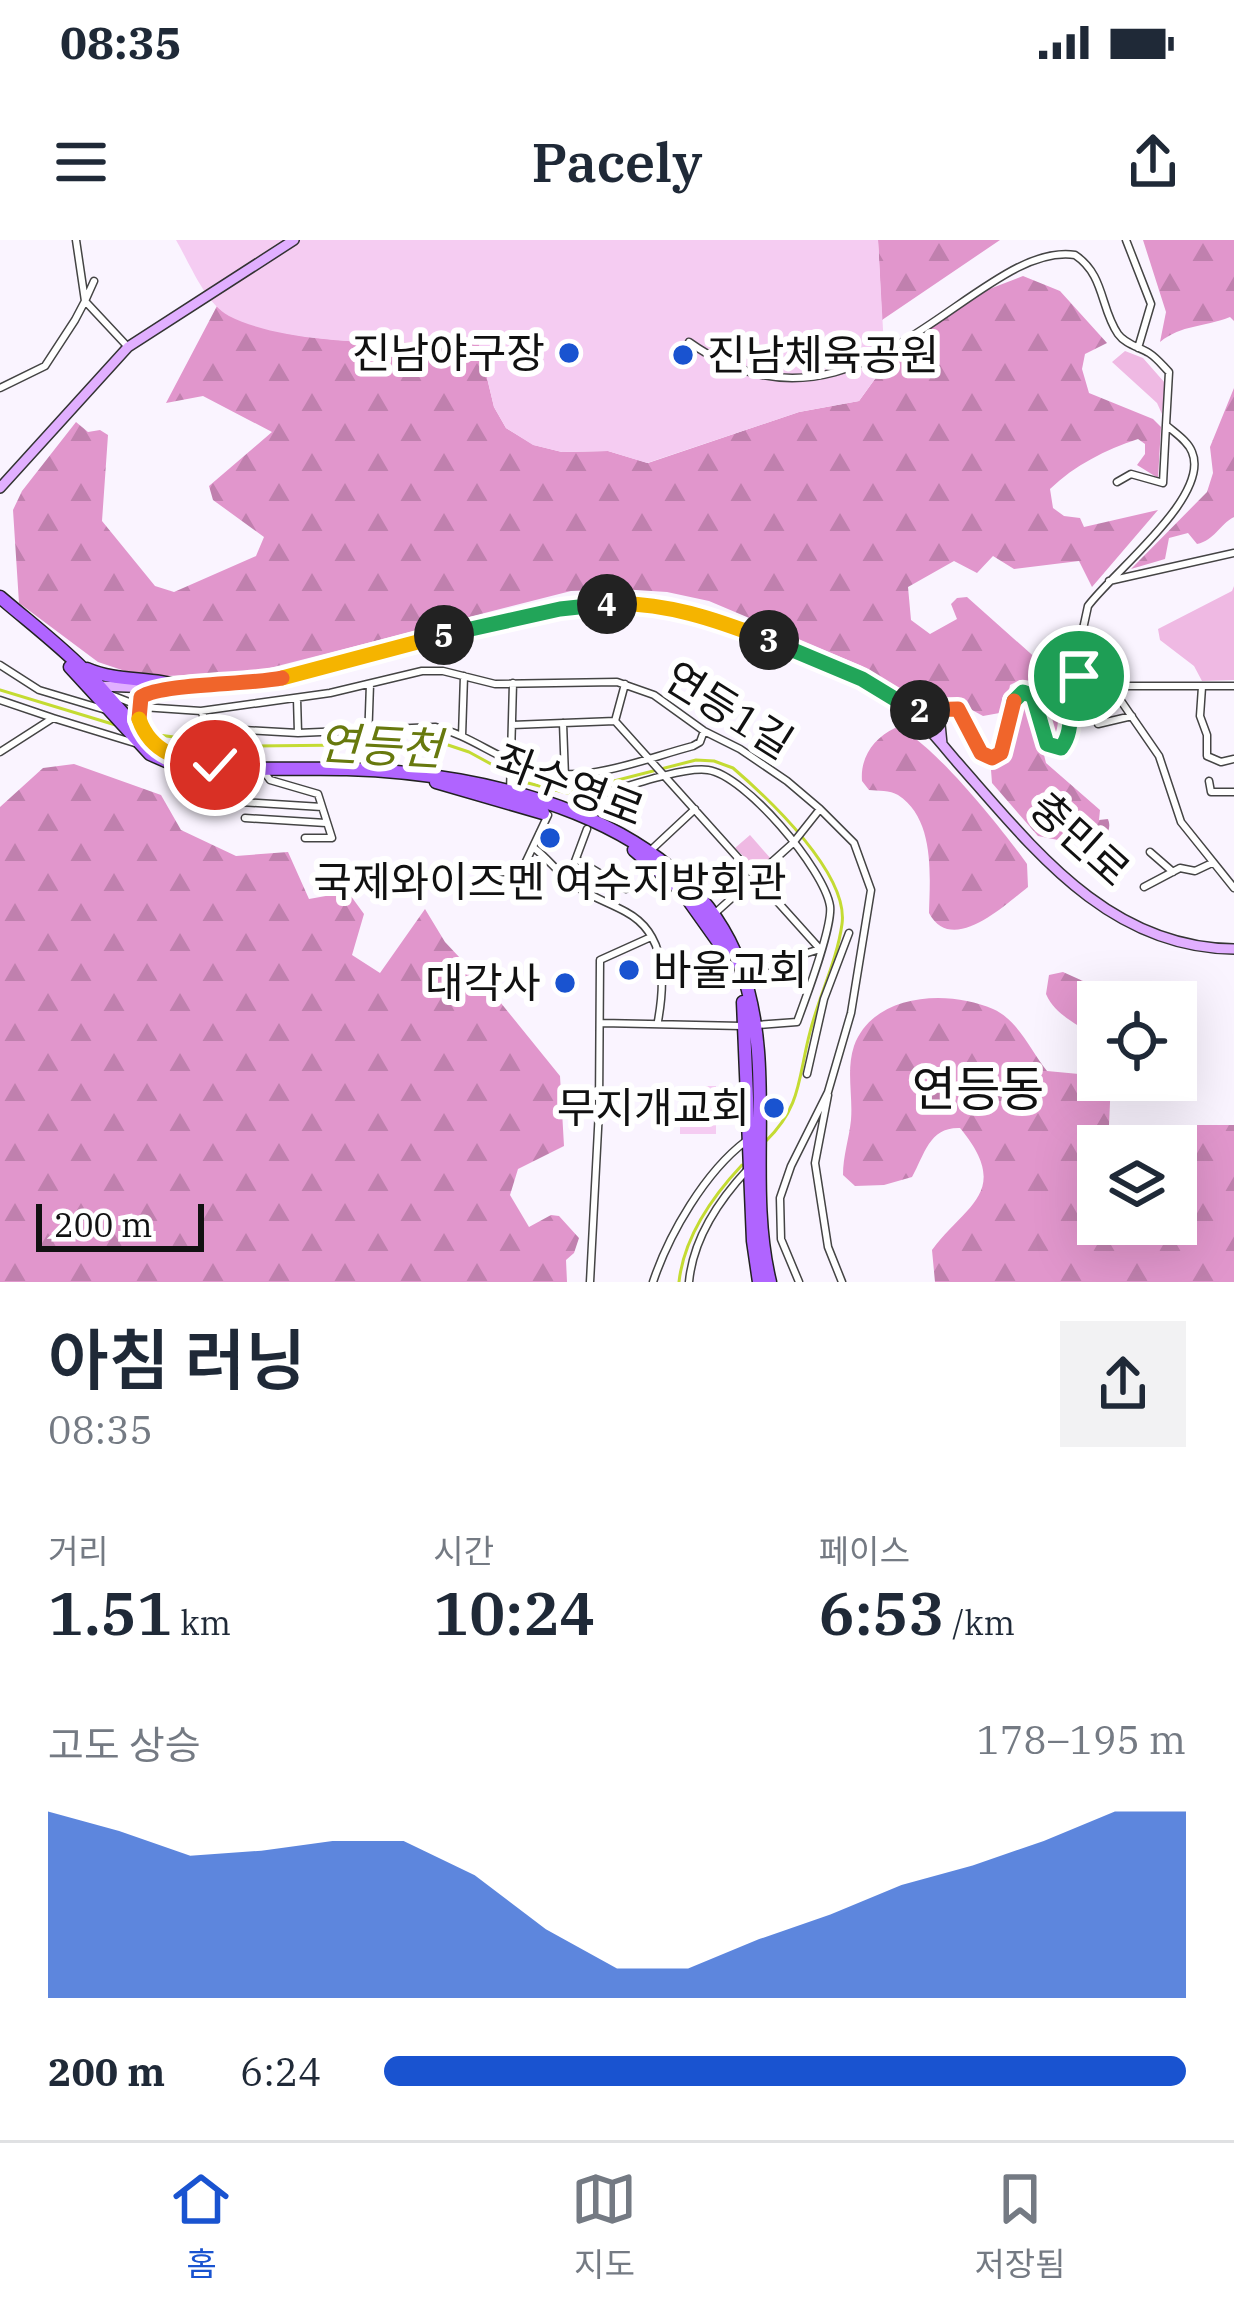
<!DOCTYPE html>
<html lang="ko">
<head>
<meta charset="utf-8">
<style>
	:root { --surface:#fff; --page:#f2f2f3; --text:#1f2937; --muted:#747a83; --line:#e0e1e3; --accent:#1953d0 }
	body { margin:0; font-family:"IBM Plex Serif","Noto Sans KR",serif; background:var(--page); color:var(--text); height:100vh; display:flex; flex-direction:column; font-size:45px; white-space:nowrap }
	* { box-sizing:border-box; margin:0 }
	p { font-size:39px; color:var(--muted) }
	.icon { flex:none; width:66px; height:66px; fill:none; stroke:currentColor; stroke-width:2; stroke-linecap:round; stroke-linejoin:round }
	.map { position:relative; height:1042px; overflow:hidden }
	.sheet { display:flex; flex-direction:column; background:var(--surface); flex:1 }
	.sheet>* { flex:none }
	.fabs { position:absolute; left:1077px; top:741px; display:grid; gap:24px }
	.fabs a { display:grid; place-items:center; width:120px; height:120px; border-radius:0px; background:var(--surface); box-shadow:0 12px 48px #0002; font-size:60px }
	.scale { position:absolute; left:36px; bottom:30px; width:168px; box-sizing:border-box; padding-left:12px; border:6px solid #111; border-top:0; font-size:33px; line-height:42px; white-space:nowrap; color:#111; -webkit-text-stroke:9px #fff; paint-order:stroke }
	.pin { position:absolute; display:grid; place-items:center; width:102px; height:102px; color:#fff; margin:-51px; border:6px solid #fff; border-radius:50%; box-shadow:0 3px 12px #0007 }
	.km { position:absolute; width:60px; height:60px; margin:-30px; border-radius:50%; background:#222; color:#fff; font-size:33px; line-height:60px; text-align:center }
	.round { display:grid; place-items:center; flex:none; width:126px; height:126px; border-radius:0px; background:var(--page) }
	.overview { display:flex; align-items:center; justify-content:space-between; height:204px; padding:0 48px }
	h1 { font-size:66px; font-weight:600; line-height:90px }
	.stats { display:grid; grid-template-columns:repeat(3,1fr); gap:18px; height:204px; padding:12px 48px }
	.stats div { display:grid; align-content:center }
	.stats b { font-size:60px; font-weight:600 }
	.stats small { font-size:33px; font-weight:400 }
	.stats p { font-size:33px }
	.chart { height:336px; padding:24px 48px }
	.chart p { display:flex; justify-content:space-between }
	.chart svg { width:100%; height:216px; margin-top:12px; fill:var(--accent); opacity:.7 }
	ul { padding:0 48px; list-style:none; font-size:39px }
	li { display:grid; grid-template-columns:192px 144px 1fr; align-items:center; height:90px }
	li i { height:30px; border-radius:15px; background:var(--accent) }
	.status { display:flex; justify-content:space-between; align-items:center; height:84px; padding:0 60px; background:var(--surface); direction:ltr }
	.status svg { height:33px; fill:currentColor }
	header { display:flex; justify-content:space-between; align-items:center; height:156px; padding:0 48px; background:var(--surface); font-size:54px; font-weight:600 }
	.tab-bar { display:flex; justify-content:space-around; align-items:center; height:168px; border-top:3px solid var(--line); background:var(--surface); font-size:33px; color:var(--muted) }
	.tab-bar a { display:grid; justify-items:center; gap:6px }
	.tab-bar .on { color:var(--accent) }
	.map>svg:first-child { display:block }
	.forest { fill:url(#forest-firs); fill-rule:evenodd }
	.park { fill:#efb9e3 }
	.pitch { fill:#f5ccf2 }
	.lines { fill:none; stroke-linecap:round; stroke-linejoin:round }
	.stream { stroke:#c4db33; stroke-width:3 }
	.street-casing { stroke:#444; stroke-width:9 }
	.secondary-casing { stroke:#333; stroke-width:12 }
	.primary-casing { stroke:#222; stroke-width:15 }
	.street { stroke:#fff; stroke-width:6 }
	.secondary { stroke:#e1afff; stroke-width:9 }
	.primary { stroke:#b064ff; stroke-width:12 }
	.split-1-casing { stroke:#fff; stroke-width:24 }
	.split-2-casing { stroke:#fff; stroke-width:24 }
	.split-3-casing { stroke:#fff; stroke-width:24 }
	.split-4-casing { stroke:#fff; stroke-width:24 }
	.split-5-casing { stroke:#fff; stroke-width:24 }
	.split-6-casing { stroke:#fff; stroke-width:24 }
	.split-7-casing { stroke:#fff; stroke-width:24 }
	.split-8-casing { stroke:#fff; stroke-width:24 }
	.split-1 { stroke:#22a559; stroke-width:15 }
	.split-2 { stroke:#f0652b; stroke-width:15 }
	.split-3 { stroke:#22a559; stroke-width:15 }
	.split-4 { stroke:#f5b400; stroke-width:15 }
	.split-5 { stroke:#22a559; stroke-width:15 }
	.split-6 { stroke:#f5b400; stroke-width:15 }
	.split-7 { stroke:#f0652b; stroke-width:15 }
	.split-8 { stroke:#f5b400; stroke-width:15 }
	.poi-dot { fill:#1953d0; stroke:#fff; stroke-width:4.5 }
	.labels { text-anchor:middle; stroke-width:12; stroke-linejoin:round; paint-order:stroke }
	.poi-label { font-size:42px; fill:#111; stroke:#fff; text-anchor:end }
	.street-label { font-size:42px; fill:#111; stroke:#fff }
	.water-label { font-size:45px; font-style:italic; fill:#67790d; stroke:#fff }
	.quarter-label { font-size:48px; fill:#111; stroke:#fff }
</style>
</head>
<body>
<div class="status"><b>08:35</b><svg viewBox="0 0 49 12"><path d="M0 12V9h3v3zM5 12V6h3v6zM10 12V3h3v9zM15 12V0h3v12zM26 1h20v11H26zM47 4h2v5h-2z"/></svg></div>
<header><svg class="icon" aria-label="menu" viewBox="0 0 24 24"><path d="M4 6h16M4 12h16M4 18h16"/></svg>Pacely<svg class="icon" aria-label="share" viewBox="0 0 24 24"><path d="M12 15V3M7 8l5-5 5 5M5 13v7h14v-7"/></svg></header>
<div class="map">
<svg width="1234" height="1042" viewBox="0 0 1234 1042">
	<defs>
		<pattern id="forest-firs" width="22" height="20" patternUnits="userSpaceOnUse" patternTransform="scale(3)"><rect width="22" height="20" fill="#e196cc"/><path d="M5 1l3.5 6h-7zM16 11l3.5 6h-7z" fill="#c080ae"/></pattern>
	</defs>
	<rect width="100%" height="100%" fill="#faf4ff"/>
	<path class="forest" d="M878,0H1000L882,80Z
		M1143,0H1234V81L1230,77C1202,88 1183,84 1160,102L1166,72Z
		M1023,36L1060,51L1107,103L1085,114L1082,129L1089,153L1153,179L1161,187L1158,238L1137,225L1145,214V204L1138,199C1105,210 1075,225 1050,249L1053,268L1064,276L1080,278L1084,287L1158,270L1092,347L1079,321L1014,329L993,316L977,333L954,321L908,347L911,380L930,394L957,379L951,364L957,358L967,357L1067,446L1065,484L1058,500C1041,486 1048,457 1033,441L1020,440L1010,445L1005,472L983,476L954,460L926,465L862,426L709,361L667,352L620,349L571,351L258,431L168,436L128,432L98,422L19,363L13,270L22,251L76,182L88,192L100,190L108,195L102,281L155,346L174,352L256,316L264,297L213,260L209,246L272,192L203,156L166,163L217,66C270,108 411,104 478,100L494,167L506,188L534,205L562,212L608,211L648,223L799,172L859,161L885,125L966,58Z
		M1234,148V277C1219,285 1215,300 1197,304L1188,293L1169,298L1165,319L1131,329L1207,252L1213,233L1210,207Z
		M1021,460L1031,463L1046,523L1100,570L1099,580L1108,579C1113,592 1103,600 1091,604L1075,597L1068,602L1038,596L992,543L991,530L1005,518Z
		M895,488C927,494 1006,594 1027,624L1028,647C1005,665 952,716 929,673C930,635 935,579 898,555C890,550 878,551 869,550L862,541C860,517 874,498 895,488Z
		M74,524L161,555L181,590L236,616L288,612L309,659L348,652L364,674L352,715L380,733L425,669L445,702L492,752L560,836L564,906L518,929L510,955L529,987L551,975L559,976L579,998L574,1013L566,1020L567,1042H0V567L43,528Z
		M1063,732L1114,755V762H1098V840H1111L1109,885H1234V1042H935L932,1010C965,965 1013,952 960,888C929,887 925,914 912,937L884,945L855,946L843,935C843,916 849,899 851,880C853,855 846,830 854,806C873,753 948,749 993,769C1018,780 1031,811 1047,831L1079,834L1090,827C1103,780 1062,790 1046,754L1049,735ZM1098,906H1176V984H1098Z"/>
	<path class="park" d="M1125,111L1143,118L1165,143L1162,174L1157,163L1112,122Z
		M1234,346V440L1202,441L1194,426L1160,400L1158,389L1232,351Z
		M750,595L772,620L759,631L735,608Z"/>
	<path class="pitch" d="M176,0H878L885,125L859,161L799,172L647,223L608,211L562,212L533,205L506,188L494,167L478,100C410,104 290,107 229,76C205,63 189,22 176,0Z
		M1188,774L1195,808L1176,812V777Z
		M684,846H716V894H680V854Z"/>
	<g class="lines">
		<path class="stream" d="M0,450L119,486
			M151,494L242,506L445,504L469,512L524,542L567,553L696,520L714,521L733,528C769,559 849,634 842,684C837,721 819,756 810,792C798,837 802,866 766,901
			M679,1042C684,996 712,957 742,925"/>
		<defs>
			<path id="street" d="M1126,0L1151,64L1138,108
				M94,41L85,61L128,107
				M689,102C859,223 976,0 1075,15C1105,35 1100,68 1118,94C1125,104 1139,107 1149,113C1157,118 1163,126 1169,132L1166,185C1175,193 1188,201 1192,212C1211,256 1113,332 1088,366L1083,389L1090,416L1159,516L1181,582L1234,648
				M0,148L45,126L75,80L85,61L76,0
				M1117,242L1131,234L1163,243L1166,185
				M1109,341L1234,313
				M0,425L39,450L106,470
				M1112,446H1234
				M1202,447L1200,476L1207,495V516L1221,522L1234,519
				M111,455L142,467L201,471L330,453L422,431H443L495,444L617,442L654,455L704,491L740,509L787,541L820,569L854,603L871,650L851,773L828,852L791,926L780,958L781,999L799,1042
				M297,458L298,493
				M0,460L53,478
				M201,471L209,488L298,493L435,487C466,494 491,514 520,525C578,549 636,521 693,506L700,502L704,491
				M615,481L625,444
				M563,483L565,537
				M923,484L945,469L956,468L981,513L995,518L1002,511L1014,459L1026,452L1034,458L1047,504L1059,509L1067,501L1074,444L1096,426
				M1098,484L1132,476
				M512,485L615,481L820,709
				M462,496L464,436
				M0,512L53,478L138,504
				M367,530L370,444
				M265,533L270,540L318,554L332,598H305
				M1209,541L1211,552H1234
				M510,553L513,443
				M192,559L322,567
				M569,570L581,560C612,552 680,526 708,530C745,535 824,629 830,666C833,687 805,760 797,782L757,785
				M245,578L326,583
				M534,608C549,619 560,636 576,646C591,657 610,663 626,672C667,694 665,742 658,781
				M650,611L695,569
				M1150,612L1173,632
				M576,619L626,649
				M568,640L587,589
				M1144,647L1180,628L1195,631L1212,623
				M463,660C474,630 495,634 522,630L548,575
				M713,675L793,603L820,569
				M744,733L820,709
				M602,783L742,786
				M807,834L824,759L849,693
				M828,855L815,923L828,1007L842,1042
				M590,1042L599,870L600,720L651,697
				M653,1042C669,994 705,932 746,901
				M689,1042C693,999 719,960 748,929"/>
			<path id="secondary" d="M0,248L128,107L294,0
				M99,446L154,448
				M183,448C356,446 529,330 701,376C757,391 856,427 901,462C922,479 940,502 957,522C1033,608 1108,708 1234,709
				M911,468L931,472L945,469L940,484L942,504"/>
			<path id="primary" d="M0,357C28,381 57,403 83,429C108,453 144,505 174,517C214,534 301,527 347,529C487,533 685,577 740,725C778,826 745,939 770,1042
				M70,427L150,514L182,528
				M87,429C119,443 153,436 184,448
				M141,485L138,473L141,457L158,448
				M436,542L543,573
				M634,610L682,651L724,710
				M743,762L753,1001L759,1042"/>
		</defs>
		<use href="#street" class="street-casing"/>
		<use href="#secondary" class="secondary-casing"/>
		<use href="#primary" class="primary-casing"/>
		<use href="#street" class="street"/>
		<use href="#secondary" class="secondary"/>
		<use href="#primary" class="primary"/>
	</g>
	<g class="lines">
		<defs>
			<path id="split-1" d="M1014,461L1023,452L1033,456L1047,504L1061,508C1077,488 1065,458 1079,436"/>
			<path id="split-2" d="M920,470L958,469L981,513L992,518L1001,513L1014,461"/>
			<path id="split-3" d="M769,400L862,439L908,467L920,470"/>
			<path id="split-4" d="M607,364C664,361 717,380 769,400"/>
			<path id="split-5" d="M444,395L560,369L607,364"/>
			<path id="split-6" d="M282,438L444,395"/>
			<path id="split-7" d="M139,479L141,457C163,443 248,445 282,438"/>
			<path id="split-8" d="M139,479C151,514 182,521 215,525"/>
		</defs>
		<use href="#split-1" class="split-1-casing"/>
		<use href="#split-2" class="split-2-casing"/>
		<use href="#split-3" class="split-3-casing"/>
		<use href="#split-4" class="split-4-casing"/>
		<use href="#split-5" class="split-5-casing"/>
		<use href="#split-6" class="split-6-casing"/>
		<use href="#split-7" class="split-7-casing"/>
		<use href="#split-8" class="split-8-casing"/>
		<use href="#split-1" class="split-1"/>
		<use href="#split-2" class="split-2"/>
		<use href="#split-3" class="split-3"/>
		<use href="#split-4" class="split-4"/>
		<use href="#split-5" class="split-5"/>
		<use href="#split-6" class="split-6"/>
		<use href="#split-7" class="split-7"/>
		<use href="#split-8" class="split-8"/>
	</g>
	<g class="poi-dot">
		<circle cx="569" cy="113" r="12"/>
		<circle cx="683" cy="115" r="12"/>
		<circle cx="550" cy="598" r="12"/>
		<circle cx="629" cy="730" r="12"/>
		<circle cx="565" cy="743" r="12"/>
		<circle cx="774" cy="868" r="12"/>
	</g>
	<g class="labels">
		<g class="poi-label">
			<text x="545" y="128">진남야구장</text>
			<text x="707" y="130" text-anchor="start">진남체육공원</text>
			<text x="550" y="657" text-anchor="middle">국제와이즈멘 여수지방회관</text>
			<text x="653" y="745" text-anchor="start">바울교회</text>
			<text x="541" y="758">대각사</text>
			<text x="750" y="883">무지개교회</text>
		</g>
		<g class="street-label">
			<text transform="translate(729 470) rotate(32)" y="15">연등1길</text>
			<text transform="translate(570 545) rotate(21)" y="15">좌수영로</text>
			<text transform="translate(1080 599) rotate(42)" y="15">충민로</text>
		</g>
		<g class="water-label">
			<text transform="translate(380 506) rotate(3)" y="16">연등천</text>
		</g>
		<g class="quarter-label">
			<text x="978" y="866">연등동</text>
		</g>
	</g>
</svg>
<div class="fabs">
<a><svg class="icon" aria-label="locate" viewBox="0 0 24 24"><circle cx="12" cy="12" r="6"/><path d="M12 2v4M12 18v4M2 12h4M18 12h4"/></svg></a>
<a><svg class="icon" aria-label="layers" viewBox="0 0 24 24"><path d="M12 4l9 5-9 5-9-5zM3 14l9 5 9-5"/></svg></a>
</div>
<div class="scale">200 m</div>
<div class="pin" style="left:1079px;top:436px;background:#1e9e55"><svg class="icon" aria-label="arrive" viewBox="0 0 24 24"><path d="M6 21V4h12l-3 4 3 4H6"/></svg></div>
<div class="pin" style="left:215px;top:525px;background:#d93025"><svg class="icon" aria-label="check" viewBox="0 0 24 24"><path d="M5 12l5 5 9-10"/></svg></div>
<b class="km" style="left:920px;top:470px">2</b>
<b class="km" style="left:769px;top:400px">3</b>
<b class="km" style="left:607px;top:364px">4</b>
<b class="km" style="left:444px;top:395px">5</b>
</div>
<section class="sheet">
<div class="overview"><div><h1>아침 러닝</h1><p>08:35</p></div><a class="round"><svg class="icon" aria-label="share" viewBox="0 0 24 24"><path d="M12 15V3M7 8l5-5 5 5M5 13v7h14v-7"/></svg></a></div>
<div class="stats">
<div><p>거리</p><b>1.51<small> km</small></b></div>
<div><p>시간</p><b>10:24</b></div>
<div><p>페이스</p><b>6:53<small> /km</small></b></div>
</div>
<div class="chart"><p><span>고도 상승</span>178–195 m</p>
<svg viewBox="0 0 160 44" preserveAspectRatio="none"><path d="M0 44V6L10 10L20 15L30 14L40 12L50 12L60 19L70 30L80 38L90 38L100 32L110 27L120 21L130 17L140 12L150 6L160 6V44z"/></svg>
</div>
<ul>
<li><b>200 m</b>6:24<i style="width:100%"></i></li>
</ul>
</section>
<nav class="tab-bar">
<a class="on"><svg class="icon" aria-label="home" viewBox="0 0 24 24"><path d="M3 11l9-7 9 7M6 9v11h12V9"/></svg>홈</a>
<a><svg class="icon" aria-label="map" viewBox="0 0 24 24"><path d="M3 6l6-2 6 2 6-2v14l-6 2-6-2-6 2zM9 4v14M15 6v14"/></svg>지도</a>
<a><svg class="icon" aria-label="saved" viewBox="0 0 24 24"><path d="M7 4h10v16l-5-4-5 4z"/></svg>저장됨</a>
</nav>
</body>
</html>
